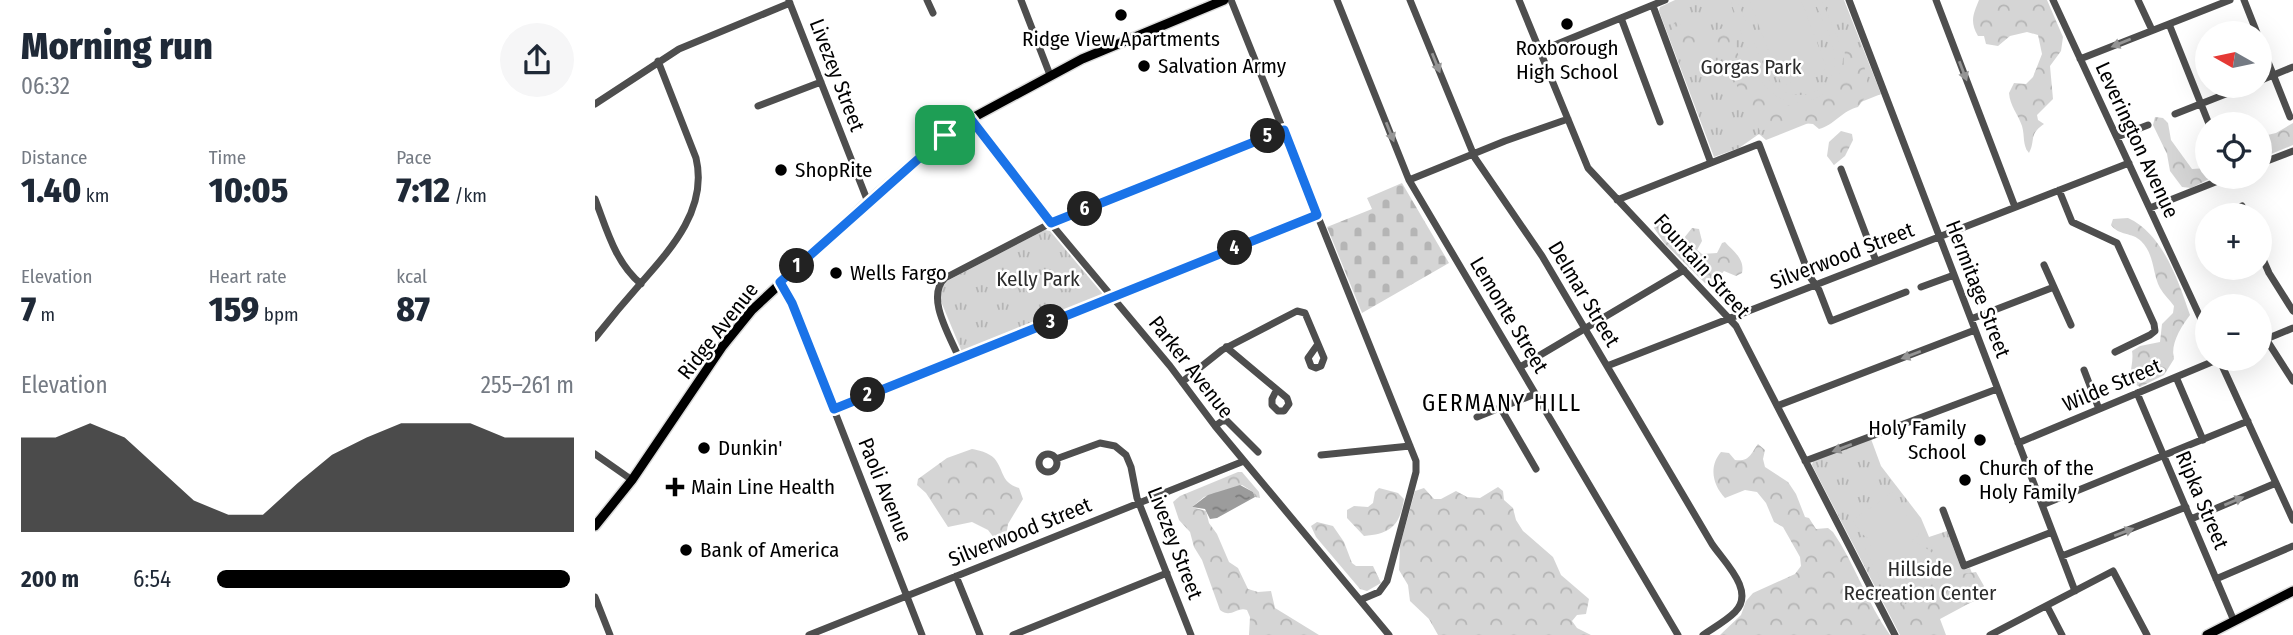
<!DOCTYPE html>
<html lang="en">
<head>
<meta charset="utf-8">
<style>
	:root { --surface:#fff; --page:#f6f6f7; --text:#1f2937; --muted:#747a83; --accent:#000 }
	body { margin:0; font-family:"Fira Sans Condensed",sans-serif; background:var(--page); color:var(--text); height:100vh; display:flex; flex-direction:column; font-size:26px; white-space:nowrap }
	* { box-sizing:border-box; margin:0 }
	p { font-size:23px; color:var(--muted) }
	.icon { flex:none; width:38px; height:38px; fill:none; stroke:currentColor; stroke-width:2; stroke-linecap:round; stroke-linejoin:round }
	.map { position:relative; flex:1; overflow:hidden }
	.side { display:flex; flex-direction:column; background:var(--surface); width:595px }
	.side>* { flex:none }
	.needle { width:46px; rotate:279deg }
	.tools { position:absolute; left:1600px; top:21px; display:grid; gap:14px }
	.tools a { display:grid; place-items:center; width:77px; height:77px; border-radius:50%; background:var(--surface); box-shadow:0 7px 28px #0002; font-size:35px }
	.pin { position:absolute; display:grid; place-items:center; width:60px; height:60px; color:#fff; margin:-30px; border-radius:14px; box-shadow:0 4px 10px #0006 }
	.km { position:absolute; width:35px; height:35px; margin:-18px; border-radius:50%; background:#222; color:#fff; font-size:19px; line-height:35px; text-align:center }
	.round { display:grid; place-items:center; flex:none; width:74px; height:74px; border-radius:37px; background:var(--page) }
	.summary { display:flex; align-items:center; justify-content:space-between; height:119px; padding:0 21px }
	h1 { font-size:38px; font-weight:800; line-height:52px }
	.figures { display:grid; grid-template-columns:repeat(3,1fr); gap:10px; height:119px; padding:7px 21px }
	.figures div { display:grid; align-content:center }
	.figures b { font-size:35px; font-weight:800 }
	.figures small { font-size:19px; font-weight:400 }
	.figures p { font-size:19px }
	.chart { height:196px; padding:14px 21px }
	.chart p { display:flex; justify-content:space-between }
	.chart svg { width:100%; height:126px; margin-top:7px; fill:var(--accent); opacity:.7 }
	ul { padding:0 21px; list-style:none; font-size:23px }
	li { display:grid; grid-template-columns:112px 84px 1fr; align-items:center; height:52px }
	li i { height:18px; border-radius:9px; background:var(--accent) }
	main { display:flex; flex:1; min-height:0 }
	.map>svg:first-child { display:block }
	.grass { fill:url(#grass-tufts) }
	.forest { fill:url(#forest-crowns) }
	.cemetery { fill:url(#cemetery-stones) }
	.garden { fill:#d5d5d5 }
	.water { fill:url(#water-ripples) }
	.lines { fill:none; stroke-linecap:round; stroke-linejoin:round }
	.major-casing { stroke:#dbdbdb; stroke-width:12 }
	.minor { stroke:#4e4e4e; stroke-width:7 }
	.major { stroke:#000; stroke-width:9 }
	.oneway { fill:#959595 }
	.route-casing { stroke:#fff; stroke-width:14 }
	.route { stroke:#1a73e8; stroke-width:9 }
	.poi-dot { fill:#000; stroke:#fff; stroke-width:2.5 }
	.labels { text-anchor:middle; stroke-width:5; stroke-linejoin:round; paint-order:stroke }
	.poi-label { font-size:21px; fill:#000; stroke:#fff; text-anchor:start }
	.park-label { font-size:21px; fill:#2c2c2c; stroke:#fff }
	.street-label { font-size:21px; fill:#000; stroke:#fff }
	.neighbourhood-label { font-size:23px; letter-spacing:2px; fill:#000; stroke:#fff }
</style>
</head>
<body>
<main>
<section class="side">
<div class="summary"><div><h1>Morning run</h1><p>06:32</p></div><a class="round"><svg class="icon" aria-label="share" viewBox="0 0 24 24"><path d="M12 15V3M7 8l5-5 5 5M5 13v7h14v-7"/></svg></a></div>
<div class="figures">
<div><p>Distance</p><b>1.40<small> km</small></b></div>
<div><p>Time</p><b>10:05</b></div>
<div><p>Pace</p><b>7:12<small> /km</small></b></div>
</div>
<div class="figures">
<div><p>Elevation</p><b>7<small> m</small></b></div>
<div><p>Heart rate</p><b>159<small> bpm</small></b></div>
<div><p>kcal</p><b>87</b></div>
</div>
<div class="chart"><p><span>Elevation</span>255–261 m</p>
<svg viewBox="0 0 160 44" preserveAspectRatio="none"><path d="M0 44V11L10 11L20 6L30 11L40 22L50 33L60 38L70 38L80 27L90 17L100 11L110 6L120 6L130 6L140 11L150 11L160 11V44z"/></svg>
</div>
<ul>
<li><b>200 m</b>6:54<i style="width:99%"></i></li>
</ul>
</section>
<div class="map">
<svg width="1698" height="635" viewBox="0 0 1698 635">
	<defs>
		<pattern id="grass-tufts" width="24" height="20" patternUnits="userSpaceOnUse" patternTransform="scale(1.75)"><rect width="24" height="20" fill="#d5d5d5"/><path d="M3 7l-1-3M5 7V3M7 7l1-3M15 17l-1-3M17 17v-4M19 17l1-3" fill="none" stroke="#b5b5b5"/></pattern>
		<pattern id="forest-crowns" width="20" height="18" patternUnits="userSpaceOnUse" patternTransform="scale(1.75)"><rect width="20" height="18" fill="#d5d5d5"/><path d="M2 6a3 3 0 1 1 6 0M12 15a3 3 0 1 1 6 0" fill="none" stroke="#b5b5b5"/></pattern>
		<pattern id="cemetery-stones" width="16" height="16" patternUnits="userSpaceOnUse" patternTransform="scale(1.75)"><rect width="16" height="16" fill="#d5d5d5"/><path d="M2 7V4a2 2 0 0 1 4 0v3zM10 15v-3a2 2 0 0 1 4 0v3z" fill="#b5b5b5"/></pattern>
		<pattern id="water-ripples" width="26" height="14" patternUnits="userSpaceOnUse" patternTransform="scale(1.75)"><rect width="26" height="14" fill="#9c9c9c"/><path d="M2 4q2-2 4 0t4 0M15 11q2-2 4 0t4 0" fill="none" stroke="#7d7d7d"/></pattern>
	</defs>
	<rect width="100%" height="100%" fill="#fff"/>
	<path class="grass" d="M1080,0H1249L1286,94L1171,140L1164,134L1144,148L1119,157L1064,11L1065,7Z
		M450,230L455,231L507,293L506,297L367,352L345,299V291L352,281Z
		M1276,439L1286,466L1326,518L1334,537L1352,531L1366,568L1369,570L1375,568L1386,597L1345,619L1351,635H1305L1217,465L1218,461Z"/>
	<path class="forest" d="M1384,0H1452L1468,37L1466,51L1455,66L1458,99L1442,115L1443,120L1449,124C1433,135 1441,140 1434,153C1427,145 1430,136 1427,126C1423,114 1415,106 1414,93L1419,83L1431,84L1438,77L1447,54L1443,35L1432,32L1415,36L1403,46L1391,44L1389,36H1383C1374,21 1379,13 1384,0Z
		M1083,20C1086,24 1090,32 1093,35C1106,44 1121,23 1138,29L1142,37L1140,48C1146,56 1144,65 1149,73C1155,82 1169,91 1177,98C1201,116 1238,102 1247,74C1251,63 1250,52 1249,42L1257,37L1269,64L1274,92L1263,107C1248,110 1238,126 1224,129L1218,124L1207,123L1196,126L1189,124L1165,131L1142,86L1131,49L1127,47C1114,52 1117,51 1104,51C1096,51 1094,55 1085,52C1081,42 1071,28 1083,20Z
		M1560,117L1568,118L1573,123L1576,140L1597,169L1612,168V177H1618L1596,188L1587,187L1575,171L1572,154L1558,125Z
		M1698,123V145L1664,159V137L1681,133Z
		M1246,131L1257,134L1258,140L1250,156L1239,165L1232,156L1234,142Z
		M1533,218C1568,234 1583,280 1595,315C1586,327 1575,344 1579,359L1569,375L1545,387L1536,382C1534,371 1539,362 1537,351L1545,346L1565,342L1567,324L1578,313L1579,306C1575,300 1569,295 1565,288C1557,273 1560,255 1546,241C1537,232 1524,236 1516,225L1518,219Z
		M1062,223H1069L1073,233L1083,239L1089,238L1097,228L1104,229L1107,241L1102,250L1107,254L1122,253L1127,243L1130,242C1139,252 1150,259 1147,273L1141,276L1129,271L1117,285L1110,283L1069,243L1059,228Z
		M1163,444L1170,450L1168,459L1170,467L1193,482L1201,494L1210,517L1214,518L1221,529L1233,528L1238,532C1260,564 1272,603 1295,635H1125L1146,615L1151,601L1158,593L1200,574L1206,566L1205,557L1188,527L1179,522L1171,503L1162,492L1150,490L1130,498C1117,484 1114,466 1126,452L1134,453L1140,460C1155,462 1156,453 1163,444Z
		M377,449C384,450 394,453 399,458C410,471 405,482 424,488L428,499L413,524L410,543L406,547L393,530L377,522L353,527L331,493L322,485L323,479L352,458Z
		M643,472H647L664,492L665,498L660,497L658,492L647,485L609,497L597,507L611,511L614,523L622,534L634,562L643,568L653,589L663,592L676,591L680,608L724,635H654L655,617L652,610C642,606 636,619 625,610L607,560L599,547L595,532L584,520L578,502L585,496Z
		M903,487L908,491L909,500L918,508L921,520L928,531L958,557L966,575L994,599L991,614L982,615L977,621L982,628L996,635H843L834,619L815,601L813,585L804,570L805,546L820,491L829,488L839,499H846L861,491L872,497L885,498Z
		M784,488L803,493L809,499C805,526 795,534 769,536L752,518V510L759,506L773,507L778,503L780,492Z
		M722,522L738,526L749,542L757,563L761,566H778L786,583L772,591L765,589L721,537L716,526Z
		M1381,572L1389,586V597L1342,617L1340,621L1349,635H1310L1297,611L1367,574Z"/>
	<path class="cemetery" d="M807,183L854,263L767,313L732,227L777,209L772,198Z"/>
	<path class="garden" d="M1135,0H1142L1175,81C1196,106 1237,96 1240,62C1241,45 1225,16 1219,0H1227C1231,13 1247,44 1248,55C1250,93 1201,120 1173,89C1158,73 1144,22 1135,0Z
		M1154,0H1206L1232,69L1187,86Z
		M1295,492L1299,493L1300,498L1324,535L1316,541C1334,547 1346,558 1353,576L1300,603L1297,602L1270,549L1280,543L1267,534L1257,520L1292,497Z"/>
	<path class="water" d="M645,485L658,492L660,497L622,518L615,519L610,509L597,507L613,495Z"/>
	<g class="lines">
		<defs>
			<path id="major" d="M0,526L37,480L127,347L157,310L273,202L357,129L487,59L629,0
				M1612,635L1698,591"/>
		</defs>
		<use href="#major" class="major-casing"/>
		<path class="minor" d="M332,0L338,13
			M426,0L455,75
			M636,0L821,461V472L792,581L784,592L765,600
			M742,0L814,180L1083,635
			M815,0L880,158L947,256L1117,544C1129,562 1161,591 1140,612C1131,621 1118,628 1108,635
			M924,0L993,168L1141,326L1300,635
			M1254,0L1480,591
			M1341,0L1420,207
			M1458,0L1612,332
			M1543,0L1557,30
			M1649,0L1662,33
			M194,1L273,202
			M1058,6L1116,163
			M1026,18L1065,122
			M1574,24L1614,124
			M1664,39L1695,117
			M945,51L1070,0
			M1485,59L1635,0
			M1664,81L1698,67
			M0,104L84,49L195,3
			M163,106L226,82
			M1580,114L1651,86
			M375,118L452,219L575,366L620,426L794,635
			M1522,137L1553,125
			M1664,164L1698,151
			M1246,169L1281,261
			M814,180L910,141L973,119
			M1464,190L1477,222L1522,243L1559,324L1560,331L1555,335L1520,352
			M0,199C12,230 20,262 46,284
			M1022,200L1164,144L1215,277L1224,290L1236,321L1311,292
			M1647,206L1651,215
			M1555,208L1633,177
			M1664,250L1674,273L1698,311
			M1449,265L1476,325
			M185,282L191,288L202,315L327,635
			M1326,287L1359,275
			M1376,319L1459,287
			M0,338C15,319 30,301 46,283C77,248 113,208 101,158L63,61
			M1671,339L1698,381
			M1664,342L1698,328
			M631,347L692,398L694,404L689,411H683L677,405V399L681,391
			M364,358C355,336 330,297 350,278L456,223L689,130
			M1624,359L1698,520
			M1012,366L1534,163
			M925,367L1089,270
			M1489,370L1504,409
			M1581,377L1608,440
			M587,382L627,350L702,311L710,313L729,358L726,366L721,368L716,366L713,358L723,344
			M1542,393L1639,621
			M1182,406L1380,330
			M905,407L941,469
			M239,409L722,215
			M882,417L940,394
			M620,426L627,421H632L663,452
			M1423,443L1624,359
			M0,454L37,480
			M444 463a9 9 0 1 1 18 0a9 9 0 1 1-18 0Z
			M726,455L815,446
			M461,459L505,443L520,446L531,455L536,467L542,498L596,635
			M1210,461L1402,389
			M1447,505L1653,421
			M1348,510L1369,566L1457,532
			M1596,519L1681,483
			M1467,556L1591,507
			M361,576L385,635
			M1621,579L1698,546
			M0,597L15,635
			M1452,606L1467,635
			M214,635L649,461
			M418,635L572,573
			M1395,635L1518,571L1552,635"/>
		<use href="#major" class="major"/>
	</g>
	<defs><path id="oneway-solid" d="M-6-.8H1V-3.2L6.5 0L1 3.2V.8H-6Z" transform="scale(1.75)"/></defs>
	<g class="oneway">
		<use href="#oneway-solid" transform="translate(1526 43) rotate(158)"/>
		<use href="#oneway-solid" transform="translate(841 63) rotate(68)"/>
		<use href="#oneway-solid" transform="translate(1368 71) rotate(69)"/>
		<use href="#oneway-solid" transform="translate(795 132) rotate(68)"/>
		<use href="#oneway-solid" transform="translate(1316 355) rotate(159)"/>
		<use href="#oneway-solid" transform="translate(1247 448) rotate(159)"/>
		<use href="#oneway-solid" transform="translate(1639 501) rotate(-23)"/>
		<use href="#oneway-solid" transform="translate(1529 532) rotate(-21)"/>
	</g>
	<g class="lines">
		<defs>
			<path id="route" d="M375,118L456,223L689,130L722,215L239,409L197,303L185,282L357,129Z"/>
		</defs>
		<use href="#route" class="route-casing"/>
		<use href="#route" class="route"/>
	</g>
	<g class="poi-dot">
		<circle cx="526" cy="15" r="7"/>
		<circle cx="972" cy="24" r="7"/>
		<circle cx="549" cy="66" r="7"/>
		<circle cx="186" cy="170" r="7"/>
		<circle cx="241" cy="273" r="7"/>
		<circle cx="1385" cy="440" r="7"/>
		<circle cx="109" cy="448" r="7"/>
		<circle cx="1370" cy="480" r="7"/>
		<path d="M76.5 476.5h7v7h7v7h-7v7h-7v-7h-7v-7h7z"/>
		<circle cx="91" cy="550" r="7"/>
	</g>
	<g class="labels">
		<g class="poi-label">
			<text x="526" y="46" text-anchor="middle">Ridge View Apartments</text>
			<text x="972" y="55" text-anchor="middle">Roxborough<tspan x="972" dy="24">High School</tspan></text>
			<text x="563" y="73">Salvation Army</text>
			<text x="200" y="177">ShopRite</text>
			<text x="255" y="280">Wells Fargo</text>
			<text x="1371" y="435" text-anchor="end">Holy Family<tspan x="1371" dy="24">School</tspan></text>
			<text x="123" y="455">Dunkin'</text>
			<text x="1384" y="475">Church of the<tspan x="1384" dy="24">Holy Family</tspan></text>
			<text x="96" y="494">Main Line Health</text>
			<text x="105" y="557">Bank of America</text>
		</g>
		<g class="park-label">
			<text x="1156" y="74">Gorgas Park</text>
			<text x="443" y="286">Kelly Park</text>
			<text x="1325" y="576">Hillside<tspan x="1325" dy="24">Recreation Center</tspan></text>
		</g>
		<g class="street-label">
			<text transform="translate(242 75) rotate(69)" y="7">Livezey Street</text>
			<text transform="translate(1542 140) rotate(65)" y="7">Leverington Avenue</text>
			<text transform="translate(1247 256) rotate(-21)" y="7">Silverwood Street</text>
			<text transform="translate(1107 266) rotate(48)" y="7">Fountain Street</text>
			<text transform="translate(1383 289) rotate(69)" y="7">Hermitage Street</text>
			<text transform="translate(989 294) rotate(59)" y="7">Delmar Street</text>
			<text transform="translate(914 315) rotate(59)" y="7">Lemonte Street</text>
			<text transform="translate(123 331) rotate(-52)" y="7">Ridge Avenue</text>
			<text transform="translate(596 367) rotate(52)" y="7">Parker Avenue</text>
			<text transform="translate(1517 385) rotate(-23)" y="7">Wilde Street</text>
			<text transform="translate(290 490) rotate(68)" y="7">Paoli Avenue</text>
			<text transform="translate(1607 500) rotate(67)" y="7">Ripka Street</text>
			<text transform="translate(425 532) rotate(-22)" y="7">Silverwood Street</text>
			<text transform="translate(580 543) rotate(69)" y="7">Livezey Street</text>
		</g>
		<g class="neighbourhood-label">
			<text x="907" y="411">GERMANY HILL</text>
		</g>
	</g>
</svg>
<div class="tools">
<a><svg class="needle" viewBox="-14 -14 28 28"><path d="M0-13l5 13h-10z" fill="#e53935"/><path d="M0 13l5-13h-10z" fill="#747a83"/></svg></a>
<a><svg class="icon" aria-label="locate" viewBox="0 0 24 24"><circle cx="12" cy="12" r="6"/><path d="M12 2v4M12 18v4M2 12h4M18 12h4"/></svg></a>
<a>+</a>
<a>−</a>
</div>
<div class="pin" style="left:350px;top:135px;background:#1e9e55"><svg class="icon" aria-label="arrive" viewBox="0 0 24 24"><path d="M6 21V4h12l-3 4 3 4H6"/></svg></div>
<b class="km" style="left:202px;top:266px">1</b>
<b class="km" style="left:273px;top:395px">2</b>
<b class="km" style="left:456px;top:322px">3</b>
<b class="km" style="left:640px;top:248px">4</b>
<b class="km" style="left:673px;top:136px">5</b>
<b class="km" style="left:490px;top:209px">6</b>
</div>
</main>
</body>
</html>
